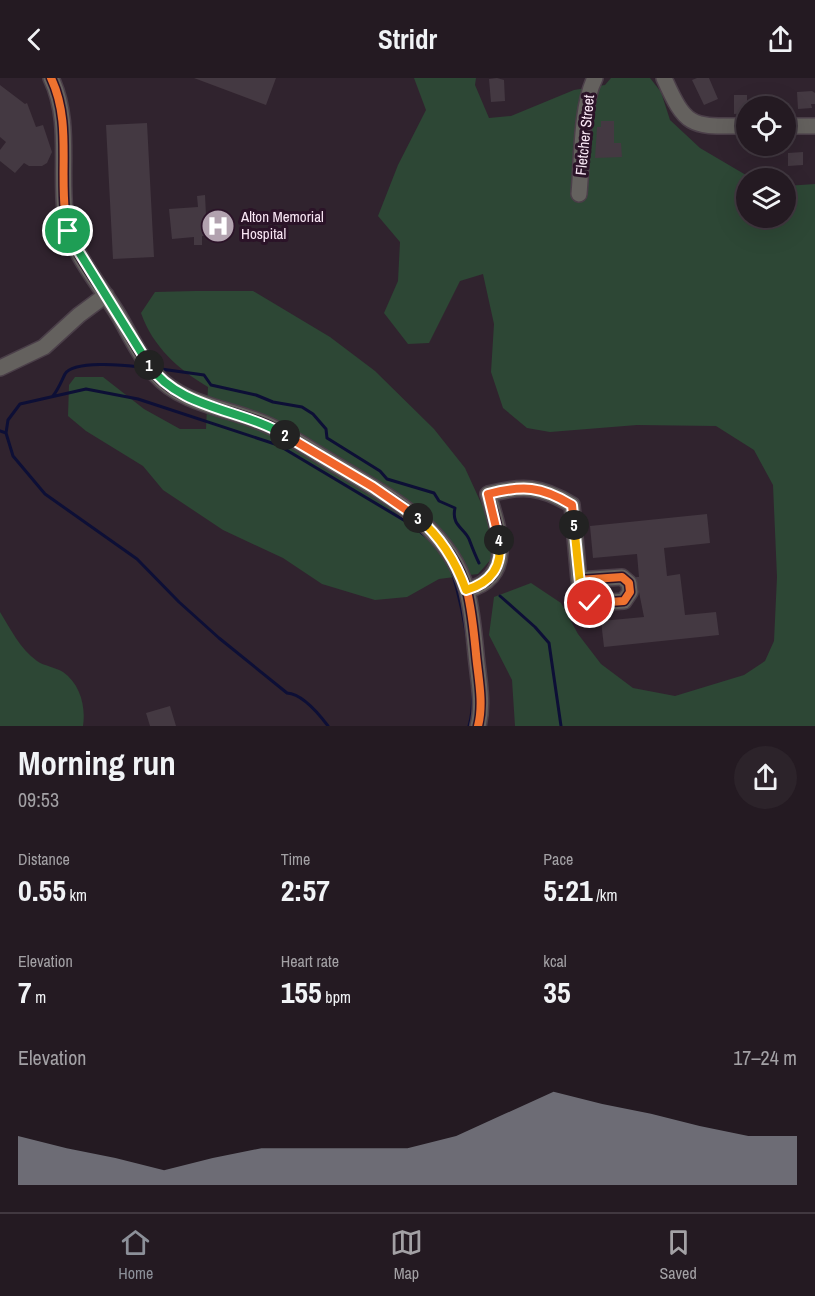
<!DOCTYPE html>
<html lang="en">
<head>
<meta charset="utf-8">
<style>
	:root { --surface:#241a22; --page:#2c232a; --text:#f1f3f6; --muted:#a3a1a5; --line:#413840; --accent:#8c9099 }
	body { margin:0; font-family:"Archivo Narrow",sans-serif; background:var(--page); color:var(--text); height:100vh; display:flex; flex-direction:column; font-size:22px; white-space:nowrap }
	* { box-sizing:border-box; margin:0 }
	p { font-size:20px; color:var(--muted) }
	.icon { flex:none; width:33px; height:33px; fill:none; stroke:currentColor; stroke-width:2; stroke-linecap:round; stroke-linejoin:round }
	.map { position:relative; height:648px; overflow:hidden }
	.details { display:flex; flex-direction:column; background:var(--surface); flex:1 }
	.details>* { flex:none }
	.tools { position:absolute; left:736px; top:18px; display:grid; gap:12px }
	.tools a { display:grid; place-items:center; width:60px; height:60px; border-radius:50%; background:var(--surface); box-shadow:0 6px 24px #0002,0 0 0 2px var(--line); font-size:30px }
	.pin { position:absolute; display:grid; place-items:center; width:51px; height:51px; color:#fff; margin:-26px; border:3px solid #fff; border-radius:50%; box-shadow:0 2px 6px #0007 }
	.km { position:absolute; width:30px; height:30px; margin:-15px; border-radius:50%; background:#222; color:#fff; font-size:16px; line-height:30px; text-align:center }
	.round { display:grid; place-items:center; flex:none; width:63px; height:63px; border-radius:32px; background:var(--page) }
	.head { display:flex; align-items:center; justify-content:space-between; height:102px; padding:0 18px }
	h1 { font-size:33px; font-weight:700; line-height:45px }
	.metrics { display:grid; grid-template-columns:repeat(3,1fr); gap:9px; height:102px; padding:6px 18px }
	.metrics div { display:grid; align-content:center }
	.metrics b { font-size:30px; font-weight:700 }
	.metrics small { font-size:16px; font-weight:400 }
	.metrics p { font-size:16px }
	.chart { height:168px; padding:12px 18px }
	.chart p { display:flex; justify-content:space-between }
	.chart svg { width:100%; height:108px; margin-top:6px; fill:var(--accent); opacity:.7 }
	header { display:flex; justify-content:space-between; align-items:center; height:78px; padding:0 18px; background:var(--surface); font-size:27px; font-weight:700 }
	.tab-bar { display:flex; justify-content:space-around; align-items:center; height:84px; border-top:2px solid var(--line); background:var(--surface); font-size:16px; color:var(--muted) }
	.tab-bar a { display:grid; justify-items:center; gap:3px }
	.tab-bar .active { color:var(--accent) }
	.map>svg:first-child { display:block }
	.green { fill:#2d4735 }
	.lines { fill:none; stroke-linecap:round; stroke-linejoin:round }
	.stream { stroke:#0d0f36; stroke-width:3 }
	.building { fill:#443942 }
	.minor-casing { stroke:#4b3f49; stroke-width:18 }
	.minor { stroke:#64615e; stroke-width:15 }
	.cycleway-casing { stroke:#2b1328; stroke-width:11 }
	.cycleway { stroke:#ef722f; stroke-width:8 }
	.split-1-casing { stroke:#fff; stroke-width:12 }
	.split-2-casing { stroke:#fff; stroke-width:12 }
	.split-3-casing { stroke:#fff; stroke-width:12 }
	.split-4-casing { stroke:#fff; stroke-width:12 }
	.split-5-casing { stroke:#fff; stroke-width:12 }
	.split-6-casing { stroke:#fff; stroke-width:12 }
	.split-1 { stroke:#22a559; stroke-width:8 }
	.split-2 { stroke:#22a559; stroke-width:8 }
	.split-3 { stroke:#f0652b; stroke-width:8 }
	.split-4 { stroke:#f5b400; stroke-width:8 }
	.split-5 { stroke:#f0652b; stroke-width:8 }
	.split-6 { stroke:#f5b400; stroke-width:8 }
	.labels { text-anchor:middle; stroke-width:6; stroke-linejoin:round; paint-order:stroke }
	.street-label { font-size:15px; fill:#f8e6f4; stroke:#2b1328 }
	.poi-label { font-size:15px; fill:#f8e6f4; stroke:#2b1328; text-anchor:start }
</style>
</head>
<body>
<header><svg class="icon" aria-label="back" viewBox="0 0 24 24"><path d="M15 5l-7 7 7 7"/></svg>Stridr<svg class="icon" aria-label="share" viewBox="0 0 24 24"><path d="M12 15V3M7 8l5-5 5 5M5 13v7h14v-7"/></svg></header>
<div class="map">
<svg width="815" height="648" viewBox="0 0 815 648">
	<rect width="100%" height="100%" fill="#30232e"/>
	<path class="green" d="M414,0H476L475,7L489,40L511,38L574,12L605,7L611,0H650L661,14L670,42L700,70L751,100H747V140H786V108L815,106V648H515L512,602L489,557L494,519L531,505L561,525L578,556L601,586L633,610L675,618L744,597L765,583L774,563L777,499L773,407L754,372L716,348L637,347L550,354L527,350L503,330L491,294L494,246L483,196L460,203L429,265L408,266L384,235L398,203L400,164L378,138L398,87L426,32Z
		M195,213H253L330,259L375,293L434,351L465,390L493,451V479L478,496L439,501L407,519L375,522L322,506L283,480L223,452L163,412L143,388L86,353L68,338L69,307L75,299H103L144,331L180,351H206L208,309C178,291 153,269 141,235L155,214Z
		M0,534C10,550 20,571 37,583C44,588 55,589 63,594C80,606 86,628 83,648H0Z"/>
	<g class="lines">
		<path class="stream" d="M161,291L204,297L211,307L256,317L273,324L302,329L313,336L326,351L327,360L380,393L387,401L434,415L439,423L455,430C451,447 464,450 469,461C472,469 475,477 479,485
			M53,318C59,310 61,304 65,296C73,282 125,287 141,289
			M0,353L6,355
			M452,493C463,530 480,612 469,648
			M500,518L535,549L549,565L561,648
			M328,648C319,636 303,616 287,615L219,560L179,524L137,481L45,416L13,378L6,355L8,342L20,326L86,311L138,321L278,367L412,447L427,459"/>
	</g>
	<path class="building" d="M194,0H276L266,27Z
		M497,0L504,2L505,23L491,24L489,1Z
		M697,0H709L718,21L704,27L692,2Z
		M0,7L25,26L27,25L36,49L43,47L52,74L47,85L42,88H29L24,85L15,95L0,83V72L6,64L0,59Z
		M812,13L815,15V26H811L812,30L798,31L797,14Z
		M734,17H747V35L734,36Z
		M601,43H614V65H621L622,79L595,80L597,49H601Z
		M147,45L154,179L113,181L106,47Z
		M803,74V87L788,88V75Z
		M205,117L206,137L220,136L221,157L202,158V167H194V159L172,161L169,131L198,129L197,118Z
		M707,436L710,465L664,470L667,498L680,496L685,537L716,534L719,557L604,569L601,543L644,539L636,499H639L637,476L593,480L590,448Z
		M170,628L176,648H150L146,635Z"/>
	<g class="lines">
		<defs>
			<path id="minor" d="M51,0C71,42 60,89 65,134C68,172 100,206 119,238C130,257 140,279 155,296C185,330 236,330 274,350C299,363 323,380 348,394C397,423 451,454 467,513C472,533 474,555 476,576C478,599 484,625 478,648
				M664,0C687,52 692,48 747,48
				M786,48H815
				M579,116C582,84 581,27 595,0
				M0,290L44,269L79,237L106,217
				M467,512C516,499 499,452 488,416C523,407 541,408 572,427L579,502L581,516L586,523L595,525L624,523L630,514L629,505L622,499L579,502"/>
		</defs>
		<use href="#minor" class="minor-casing"/>
		<use href="#minor" class="minor"/>
		<defs>
			<path id="cycleway" d="M51,0C71,42 60,89 65,134C68,172 100,206 119,238C130,257 140,279 155,296C185,330 236,330 274,350C299,363 323,380 348,394C397,423 451,454 467,513C472,533 474,555 476,576C478,599 484,625 478,648
				M467,512C516,499 499,452 488,416C523,407 541,408 572,427L579,502L581,516L586,523L595,525L624,523L630,514L629,505L622,499L579,502"/>
		</defs>
		<use href="#cycleway" class="cycleway-casing"/>
		<use href="#cycleway" class="cycleway"/>
	</g>
	<g class="lines">
		<defs>
			<path id="split-1" d="M68,153L79,174L149,287"/>
			<path id="split-2" d="M149,287C179,331 242,331 285,357"/>
			<path id="split-3" d="M285,357L373,409L418,440"/>
			<path id="split-4" d="M418,440C442,460 456,484 466,512C491,505 503,488 499,462"/>
			<path id="split-5" d="M499,462L488,416C523,407 541,408 572,427L574,447"/>
			<path id="split-6" d="M574,447L581,516L583,521L590,525"/>
		</defs>
		<use href="#split-1" class="split-1-casing"/>
		<use href="#split-2" class="split-2-casing"/>
		<use href="#split-3" class="split-3-casing"/>
		<use href="#split-4" class="split-4-casing"/>
		<use href="#split-5" class="split-5-casing"/>
		<use href="#split-6" class="split-6-casing"/>
		<use href="#split-1" class="split-1"/>
		<use href="#split-2" class="split-2"/>
		<use href="#split-3" class="split-3"/>
		<use href="#split-4" class="split-4"/>
		<use href="#split-5" class="split-5"/>
		<use href="#split-6" class="split-6"/>
	</g>
	<defs>
		<symbol id="hospital-disc" viewBox="-11 -11 22 22"><circle r="9.5" fill="#b2a2af" stroke="#2b1328"/><path d="M-5-5h3v3.5h4V-5h3V5h-3V1.5h-4V5h-3Z" fill="#fff"/></symbol>
	</defs>
	<g fill-rule="evenodd">
		<use href="#hospital-disc" x="199" y="129" width="38" height="38"/>
	</g>
	<g class="labels">
		<g class="street-label">
			<text transform="translate(585 57) rotate(-84)" y="5">Fletcher Street</text>
		</g>
		<g class="poi-label">
			<text x="241" y="144">Alton Memorial<tspan x="241" dy="17">Hospital</tspan></text>
		</g>
	</g>
</svg>
<div class="tools">
<a><svg class="icon" aria-label="locate" viewBox="0 0 24 24"><circle cx="12" cy="12" r="6"/><path d="M12 2v4M12 18v4M2 12h4M18 12h4"/></svg></a>
<a><svg class="icon" aria-label="layers" viewBox="0 0 24 24"><path d="M12 4l9 5-9 5-9-5zM3 14l9 5 9-5"/></svg></a>
</div>
<div class="pin" style="left:68px;top:153px;background:#1e9e55"><svg class="icon" aria-label="arrive" viewBox="0 0 24 24"><path d="M6 21V4h12l-3 4 3 4H6"/></svg></div>
<div class="pin" style="left:590px;top:525px;background:#d93025"><svg class="icon" aria-label="check" viewBox="0 0 24 24"><path d="M5 12l5 5 9-10"/></svg></div>
<b class="km" style="left:149px;top:287px">1</b>
<b class="km" style="left:285px;top:357px">2</b>
<b class="km" style="left:418px;top:440px">3</b>
<b class="km" style="left:499px;top:462px">4</b>
<b class="km" style="left:574px;top:447px">5</b>
</div>
<section class="details">
<div class="head"><div><h1>Morning run</h1><p>09:53</p></div><a class="round"><svg class="icon" aria-label="share" viewBox="0 0 24 24"><path d="M12 15V3M7 8l5-5 5 5M5 13v7h14v-7"/></svg></a></div>
<div class="metrics">
<div><p>Distance</p><b>0.55<small> km</small></b></div>
<div><p>Time</p><b>2:57</b></div>
<div><p>Pace</p><b>5:21<small> /km</small></b></div>
</div>
<div class="metrics">
<div><p>Elevation</p><b>7<small> m</small></b></div>
<div><p>Heart rate</p><b>155<small> bpm</small></b></div>
<div><p>kcal</p><b>35</b></div>
</div>
<div class="chart"><p><span>Elevation</span>17–24 m</p>
<svg viewBox="0 0 160 44" preserveAspectRatio="none"><path d="M0 44V24L10 29L20 33L30 38L40 33L50 29L60 29L70 29L80 29L90 24L100 15L110 6L120 11L130 15L140 20L150 24L160 24V44z"/></svg>
</div>
</section>
<nav class="tab-bar">
<a class="active"><svg class="icon" aria-label="home" viewBox="0 0 24 24"><path d="M3 11l9-7 9 7M6 9v11h12V9"/></svg>Home</a>
<a><svg class="icon" aria-label="map" viewBox="0 0 24 24"><path d="M3 6l6-2 6 2 6-2v14l-6 2-6-2-6 2zM9 4v14M15 6v14"/></svg>Map</a>
<a><svg class="icon" aria-label="saved" viewBox="0 0 24 24"><path d="M7 4h10v16l-5-4-5 4z"/></svg>Saved</a>
</nav>
</body>
</html>
